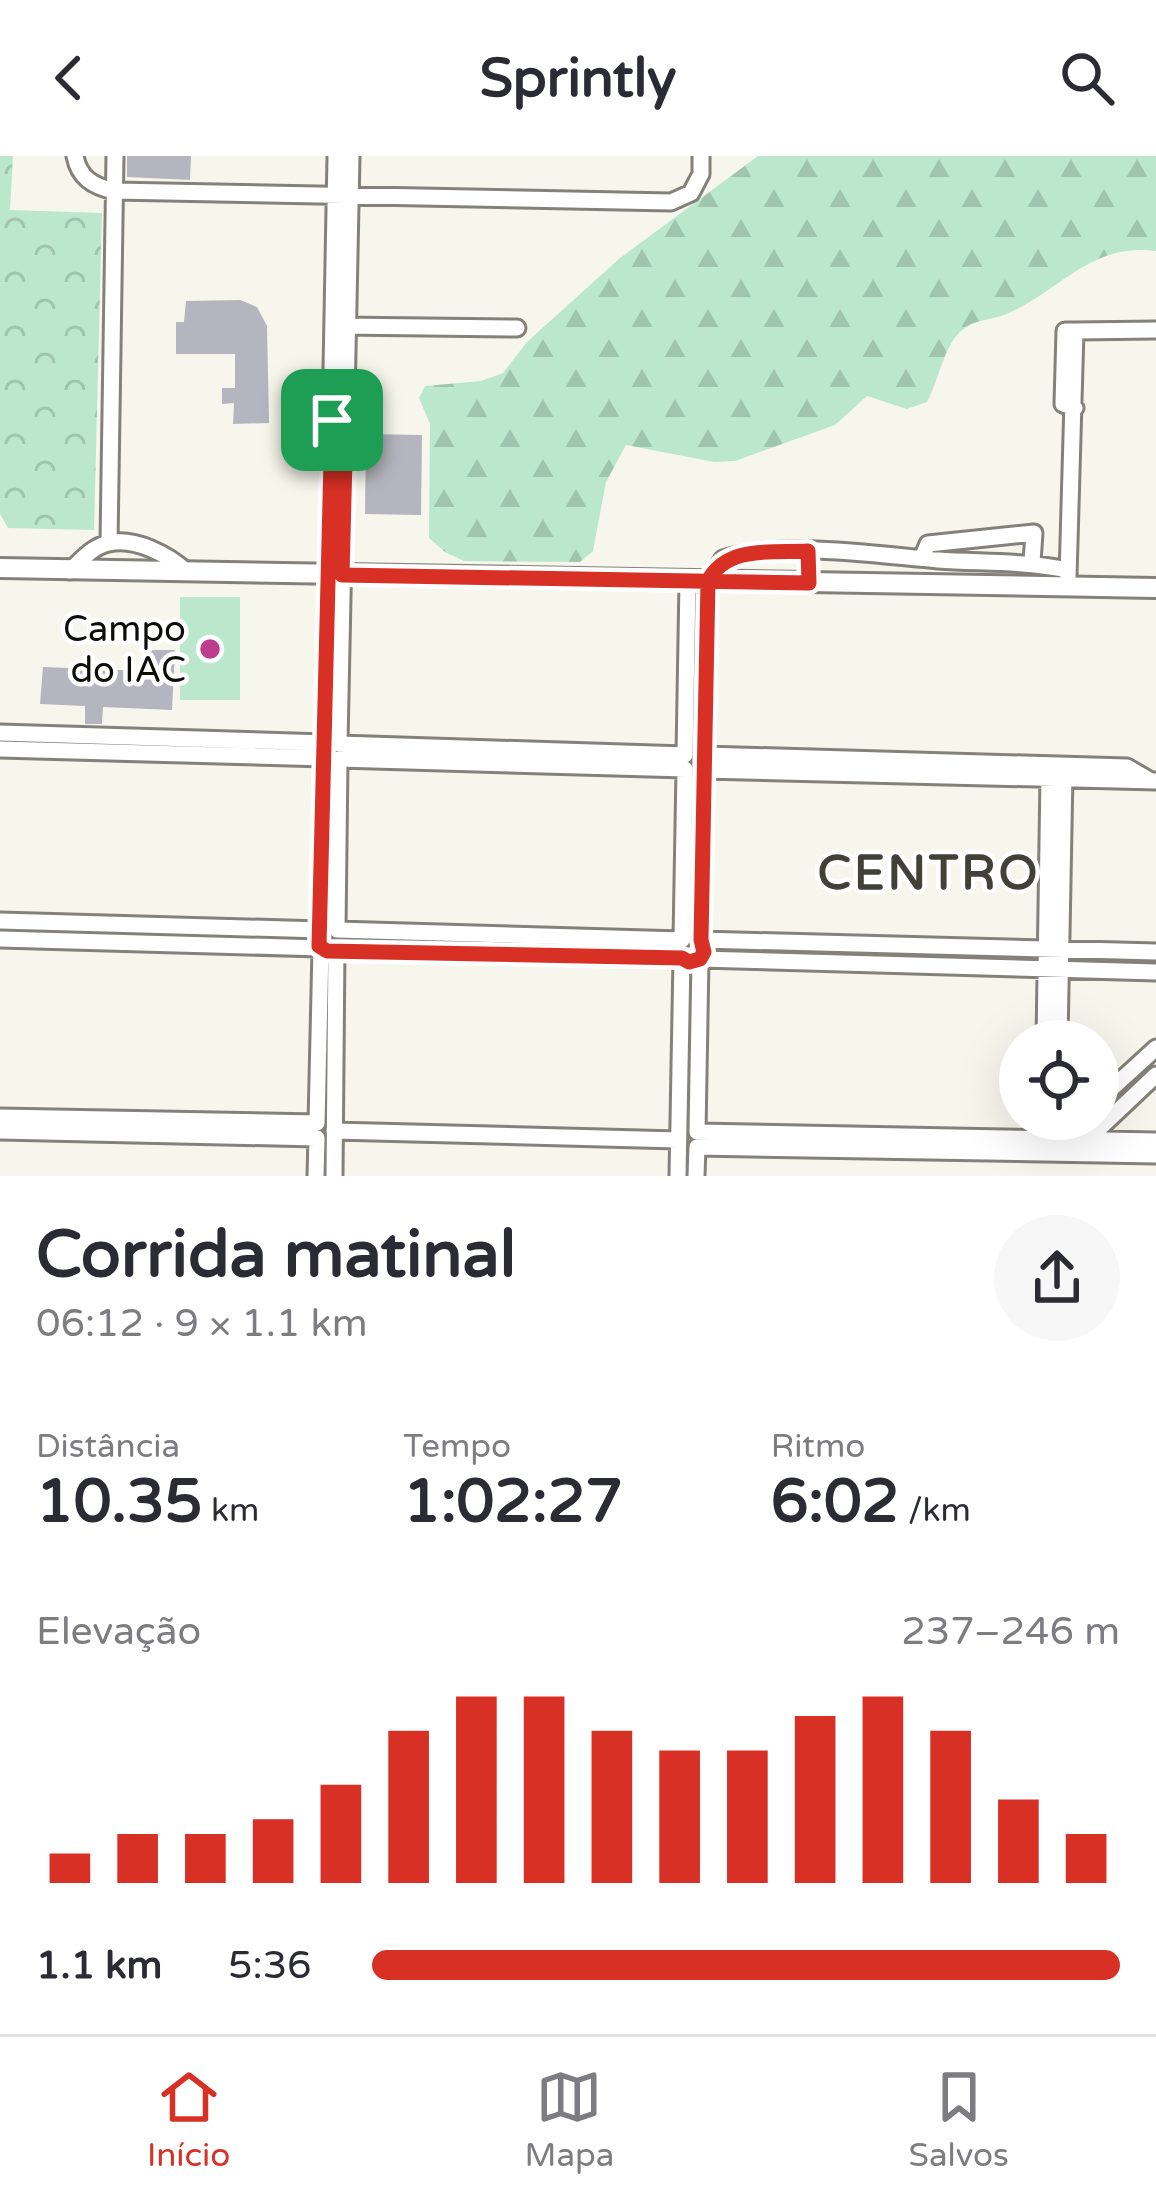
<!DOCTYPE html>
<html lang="pt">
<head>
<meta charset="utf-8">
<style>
	:root { --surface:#fff; --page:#f7f7f7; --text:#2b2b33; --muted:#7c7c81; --line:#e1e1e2; --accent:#d93025 }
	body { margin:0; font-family:"Varela Round",sans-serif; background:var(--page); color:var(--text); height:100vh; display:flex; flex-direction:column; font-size:45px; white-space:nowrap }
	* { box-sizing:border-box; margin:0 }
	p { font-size:39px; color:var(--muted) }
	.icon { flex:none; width:66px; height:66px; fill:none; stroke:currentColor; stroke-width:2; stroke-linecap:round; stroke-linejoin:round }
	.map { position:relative; height:1020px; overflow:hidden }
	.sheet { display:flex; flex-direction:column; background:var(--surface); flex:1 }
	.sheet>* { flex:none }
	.fabs { position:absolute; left:999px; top:864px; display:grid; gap:24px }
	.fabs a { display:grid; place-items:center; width:120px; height:120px; border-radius:50%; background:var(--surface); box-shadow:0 12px 48px #0002; font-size:60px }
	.pin { position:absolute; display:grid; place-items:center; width:102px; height:102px; color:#fff; margin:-51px; border-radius:24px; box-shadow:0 6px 18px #0006 }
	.round { display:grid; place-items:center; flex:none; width:126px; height:126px; border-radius:63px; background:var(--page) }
	.headline { display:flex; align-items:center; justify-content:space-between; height:204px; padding:0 36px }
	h1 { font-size:66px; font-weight:800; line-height:90px }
	.metrics { display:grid; grid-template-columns:repeat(3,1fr); gap:18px; height:204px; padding:12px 36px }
	.metrics div { display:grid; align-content:center }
	.metrics b { font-size:60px; font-weight:800 }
	.metrics small { font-size:33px; font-weight:400 }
	.metrics p { font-size:33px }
	.chart { height:336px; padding:24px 36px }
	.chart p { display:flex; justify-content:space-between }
	.chart svg { width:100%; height:216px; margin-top:12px; stroke:var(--accent); stroke-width:6 }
	ul { padding:0 36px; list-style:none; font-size:39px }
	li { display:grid; grid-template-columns:192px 144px 1fr; align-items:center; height:90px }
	li i { height:30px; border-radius:15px; background:var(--accent) }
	header { display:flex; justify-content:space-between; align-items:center; height:156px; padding:0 36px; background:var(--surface); font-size:54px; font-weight:800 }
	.dock { display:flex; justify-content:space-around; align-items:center; height:168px; border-top:3px solid var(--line); background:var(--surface); font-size:33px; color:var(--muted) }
	.dock a { display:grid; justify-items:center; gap:6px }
	.dock .active { color:var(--accent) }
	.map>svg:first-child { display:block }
	.grass { fill:#bbe7cc }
	.forest { fill:url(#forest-firs) }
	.park { fill:url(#park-crowns) }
	.building { fill:#b4b5be }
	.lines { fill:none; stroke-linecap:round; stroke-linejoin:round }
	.minor-casing { stroke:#838179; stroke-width:21 }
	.major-casing { stroke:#838179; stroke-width:24 }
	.minor { stroke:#fff; stroke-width:15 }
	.major { stroke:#fff; stroke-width:18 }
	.route-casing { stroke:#fff; stroke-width:24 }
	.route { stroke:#d93025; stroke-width:15 }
	.poi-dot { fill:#bb3d8b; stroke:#fff; stroke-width:4.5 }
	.labels { text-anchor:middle; stroke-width:9; stroke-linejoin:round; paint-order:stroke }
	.poi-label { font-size:36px; fill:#0c0c09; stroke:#fff; text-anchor:end }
	.district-label { font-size:48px; font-weight:bold; letter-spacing:3px; fill:#424139; stroke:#fff }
</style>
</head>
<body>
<header><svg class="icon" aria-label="back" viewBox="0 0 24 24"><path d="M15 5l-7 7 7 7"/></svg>Sprintly<svg class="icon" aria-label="search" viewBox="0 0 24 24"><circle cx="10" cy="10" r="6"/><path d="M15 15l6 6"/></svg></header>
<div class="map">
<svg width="1156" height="1020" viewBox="0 0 1156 1020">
	<defs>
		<pattern id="forest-firs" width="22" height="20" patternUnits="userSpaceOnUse" patternTransform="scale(3)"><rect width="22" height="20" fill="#bbe7cc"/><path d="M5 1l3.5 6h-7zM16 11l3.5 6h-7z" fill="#a0c5ae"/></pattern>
		<pattern id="park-crowns" width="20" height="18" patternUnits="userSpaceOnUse" patternTransform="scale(3)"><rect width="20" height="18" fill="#bbe7cc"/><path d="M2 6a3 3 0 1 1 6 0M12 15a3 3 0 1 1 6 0" fill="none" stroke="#a0c5ae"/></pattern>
	</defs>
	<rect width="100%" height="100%" fill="#f7f6ec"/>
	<path class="grass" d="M180,441H240V544H180Z"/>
	<path class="forest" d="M758,0H1156V95C1092,87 1064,131 1011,156C998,163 978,163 966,171C944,185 939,225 927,246L907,253L867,240L835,269L735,305L714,306L626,289L606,326L593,395L580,406L464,405L445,396L429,382L430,268L419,242L425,230L481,225L503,217L527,186L620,102Z"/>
	<path class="park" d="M0,0H13L10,54L102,57L94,374L8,372L0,358Z"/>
	<path class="building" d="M127,0H191L190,24L127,21Z
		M240,144L257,151L267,170L269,267L233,268L234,247L222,248V232H235V198H176V166H184L186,145Z
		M366,278L422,279L421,359L365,358Z
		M147,494H175L172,554L103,551L102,568H85V550L40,548L43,511L143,515Z"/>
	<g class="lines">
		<defs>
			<path id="minor" d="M75,0C79,22 93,30 114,35L671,46L691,37L701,18V0
				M351,0L339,588L685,599L688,425
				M340,170L517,172
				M1075,252L1063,248L1065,175H1075
				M109,386L115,0
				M922,402L928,388L1034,377L1032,406
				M1068,414C1024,405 983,407 938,404C877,399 781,384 723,403L708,425L705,599L1127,611L1151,625
				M70,415C81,404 93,390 109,387C135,381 169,399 187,416
				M1068,421L1075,175L1156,174
				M0,577L325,587L336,0
				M0,593L325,602L321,774L0,765
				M339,603L685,613L682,784L337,774Z
				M1156,625L704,614L701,784L1156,796
				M0,783L321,792L317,967L0,961
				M1156,816L700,803L697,976L1156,985
				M1045,885L1049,619
				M1059,885L1064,618
				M1098,945L1156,892
				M0,975L317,982L316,1020
				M334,975L678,984
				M1056,983L1079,963
				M1087,989V984L1156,919
				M334,1020L336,792L682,802L678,1020
				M696,1020L697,991L1156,999"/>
			<path id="major" d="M0,412L1156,432"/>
		</defs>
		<use href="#minor" class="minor-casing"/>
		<use href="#major" class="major-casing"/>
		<use href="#minor" class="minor"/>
		<use href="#major" class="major"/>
	</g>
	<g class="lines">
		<defs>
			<path id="route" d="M332,264L319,790L327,795L682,802L689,806L700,803L704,796L701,784L708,425C727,389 772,397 808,395L809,427C653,424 497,422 342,419L346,264H332"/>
		</defs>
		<use href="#route" class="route-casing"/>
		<use href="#route" class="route"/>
	</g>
	<circle class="poi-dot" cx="210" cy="493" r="12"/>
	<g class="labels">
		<g class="poi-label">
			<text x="186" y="485">Campo<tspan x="186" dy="41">do IAC</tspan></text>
		</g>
		<g class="district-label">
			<text x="929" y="733">CENTRO</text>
		</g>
	</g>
</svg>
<div class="fabs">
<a><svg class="icon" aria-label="locate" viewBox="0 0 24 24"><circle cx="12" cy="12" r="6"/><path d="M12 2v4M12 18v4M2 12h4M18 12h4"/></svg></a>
</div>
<div class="pin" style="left:332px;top:264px;background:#1e9e55"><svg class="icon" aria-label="arrive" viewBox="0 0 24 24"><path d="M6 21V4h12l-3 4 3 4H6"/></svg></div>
</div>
<section class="sheet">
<div class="headline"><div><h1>Corrida matinal</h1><p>06:12 · 9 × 1.1 km</p></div><a class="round"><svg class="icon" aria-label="share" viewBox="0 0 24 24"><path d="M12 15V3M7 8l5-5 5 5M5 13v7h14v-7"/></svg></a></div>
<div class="metrics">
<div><p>Distância</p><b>10.35<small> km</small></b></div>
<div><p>Tempo</p><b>1:02:27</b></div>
<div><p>Ritmo</p><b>6:02<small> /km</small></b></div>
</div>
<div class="chart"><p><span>Elevação</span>237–246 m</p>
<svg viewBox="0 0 160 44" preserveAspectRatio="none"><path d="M5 44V38M15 44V34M25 44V34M35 44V31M45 44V24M55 44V13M65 44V6M75 44V6M85 44V13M95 44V17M105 44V17M115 44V10M125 44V6M135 44V13M145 44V27M155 44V34"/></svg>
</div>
<ul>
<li><b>1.1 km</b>5:36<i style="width:100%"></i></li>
</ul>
</section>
<nav class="dock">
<a class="active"><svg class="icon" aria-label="home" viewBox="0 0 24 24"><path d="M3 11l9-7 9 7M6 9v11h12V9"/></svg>Início</a>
<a><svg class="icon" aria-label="map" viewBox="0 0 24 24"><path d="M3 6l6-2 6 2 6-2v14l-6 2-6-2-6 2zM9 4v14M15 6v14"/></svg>Mapa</a>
<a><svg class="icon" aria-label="saved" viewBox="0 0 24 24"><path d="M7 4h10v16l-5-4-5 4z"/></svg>Salvos</a>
</nav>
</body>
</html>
